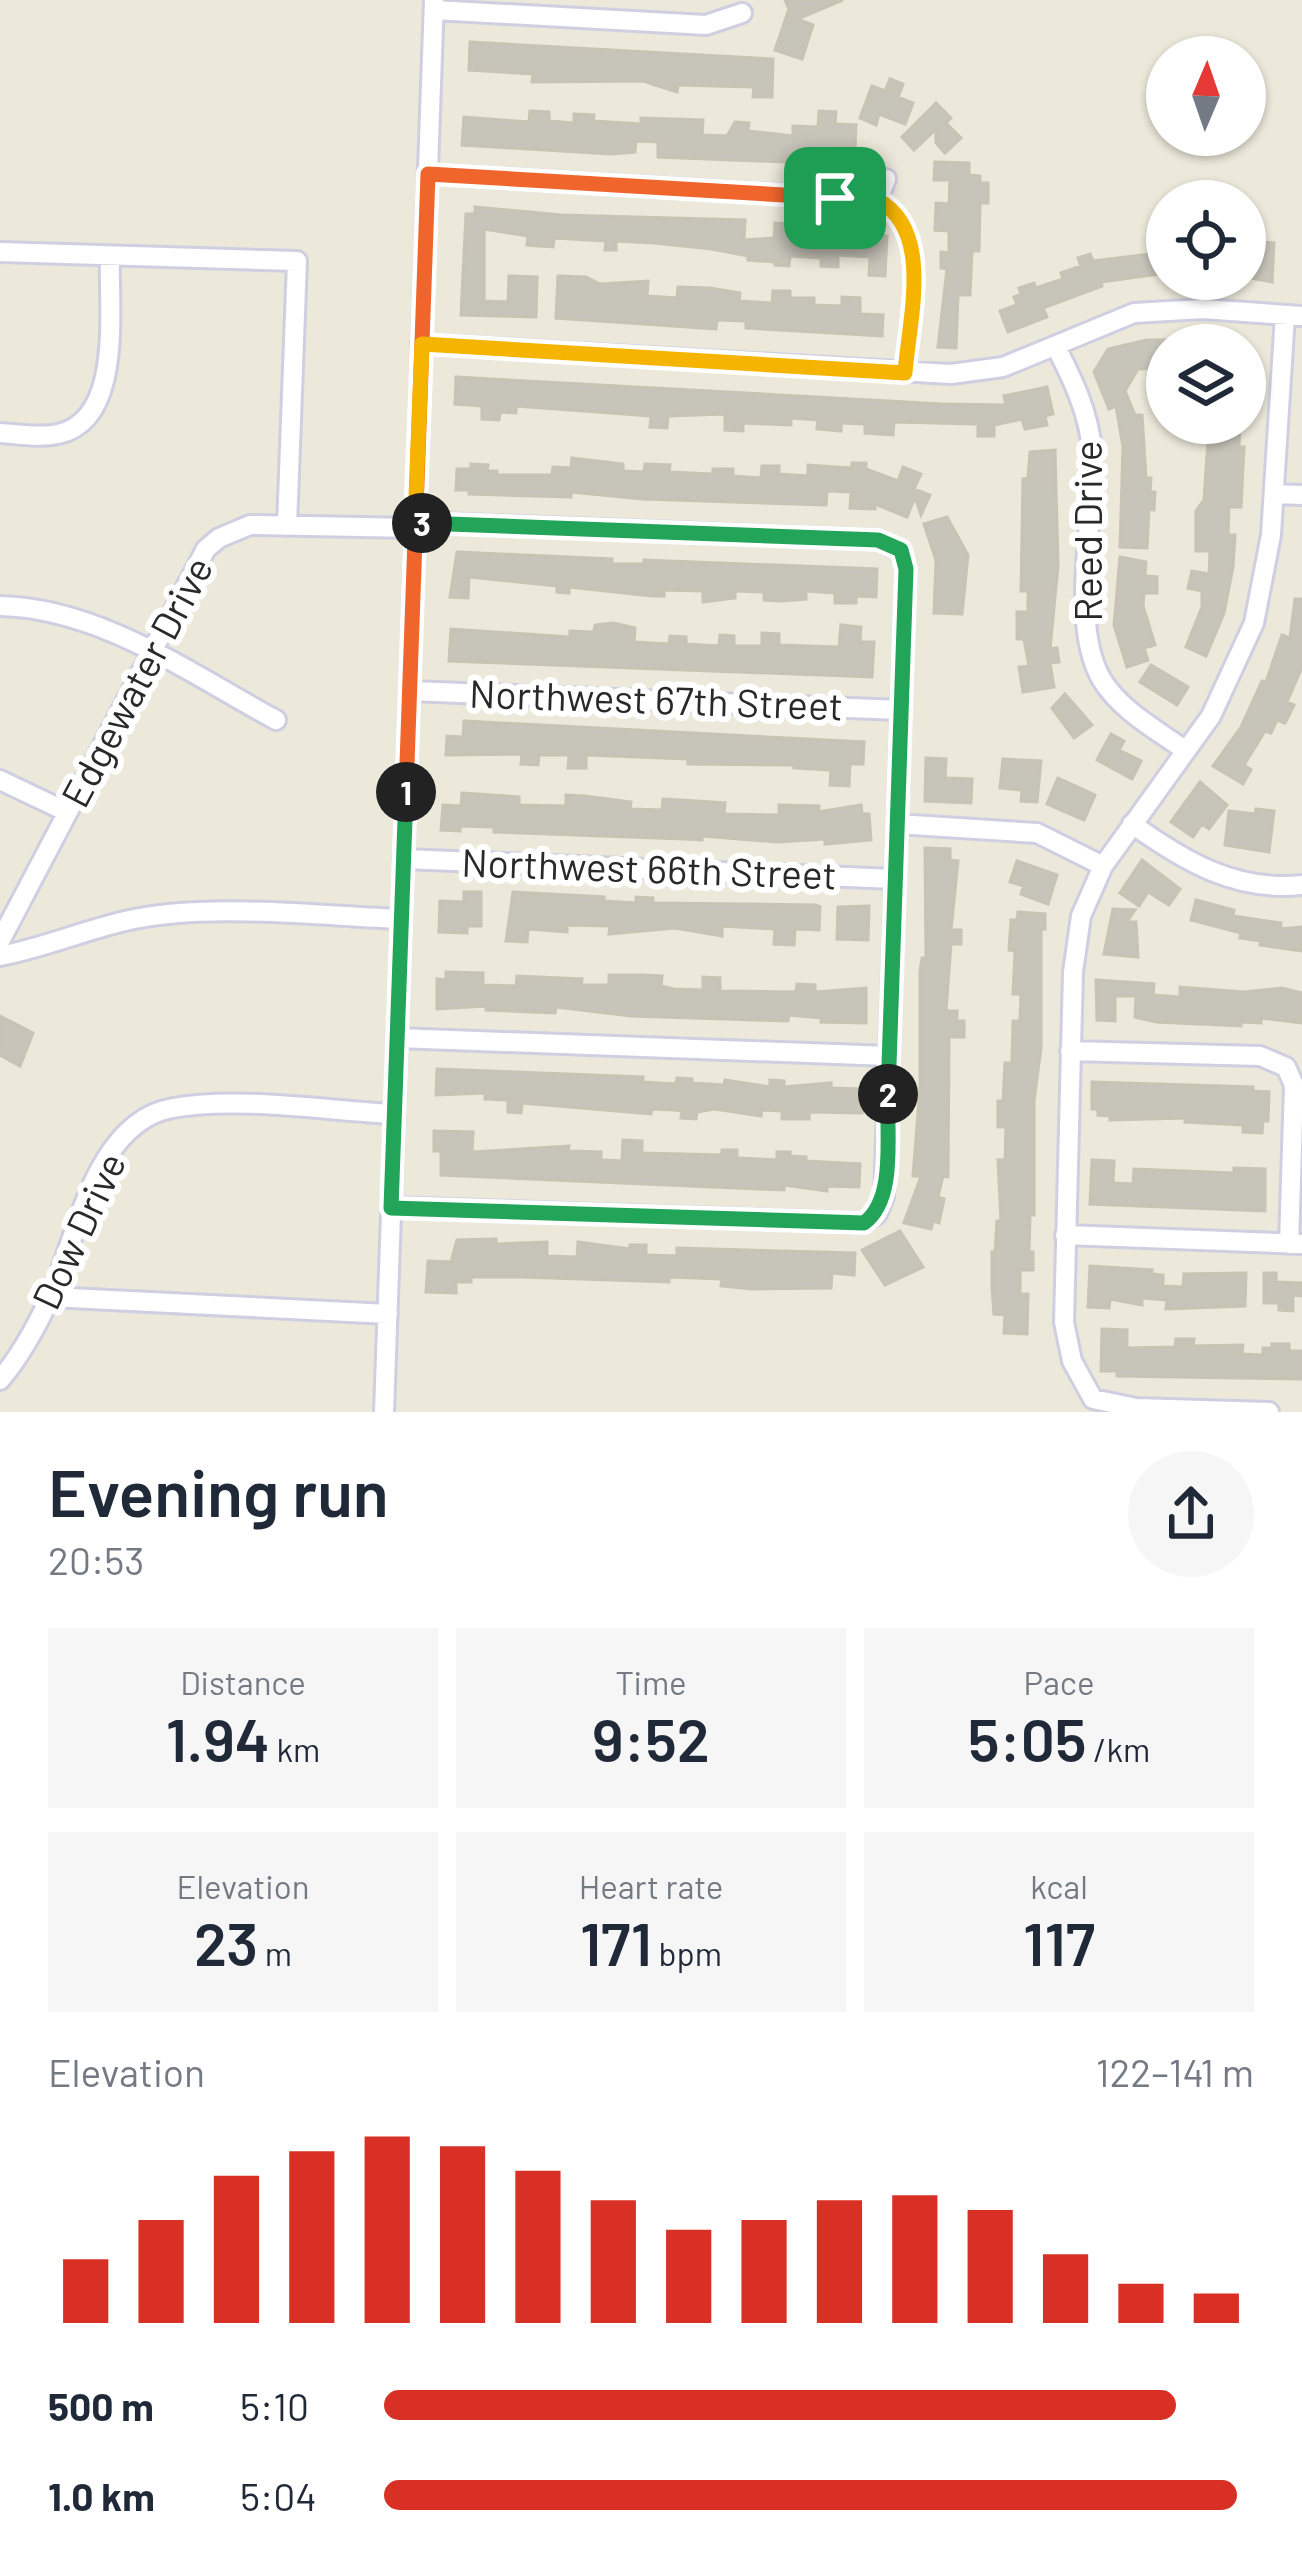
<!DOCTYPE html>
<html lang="en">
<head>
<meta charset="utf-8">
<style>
	:root { --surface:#fff; --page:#f6f6f7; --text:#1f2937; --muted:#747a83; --accent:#d93025 }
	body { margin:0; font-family:Barlow,sans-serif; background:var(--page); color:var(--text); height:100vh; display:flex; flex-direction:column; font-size:45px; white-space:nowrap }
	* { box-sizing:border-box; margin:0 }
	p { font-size:39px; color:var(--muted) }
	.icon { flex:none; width:66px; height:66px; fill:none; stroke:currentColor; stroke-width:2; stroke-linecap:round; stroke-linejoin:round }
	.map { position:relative; height:1412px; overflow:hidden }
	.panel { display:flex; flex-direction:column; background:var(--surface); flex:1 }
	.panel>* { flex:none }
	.needle { width:78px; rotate:2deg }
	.controls { position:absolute; left:1146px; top:36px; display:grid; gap:24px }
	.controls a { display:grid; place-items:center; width:120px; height:120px; border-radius:50%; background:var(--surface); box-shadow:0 3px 9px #0004; font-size:60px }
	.pin { position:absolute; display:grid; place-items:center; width:102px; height:102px; color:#fff; margin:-51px; border-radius:24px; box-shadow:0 6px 18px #0006 }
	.km { position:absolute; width:60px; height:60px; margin:-30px; border-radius:50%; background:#222; color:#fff; font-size:33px; line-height:60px; text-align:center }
	.round { display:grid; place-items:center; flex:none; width:126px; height:126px; border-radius:63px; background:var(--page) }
	.head { display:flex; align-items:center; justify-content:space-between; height:204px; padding:0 48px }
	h1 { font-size:66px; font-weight:600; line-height:90px }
	.metrics { display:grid; grid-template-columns:repeat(3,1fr); gap:18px; height:204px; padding:12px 48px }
	.metrics div { display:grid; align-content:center; border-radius:0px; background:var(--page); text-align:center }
	.metrics b { font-size:60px; font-weight:600 }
	.metrics small { font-size:33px; font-weight:400 }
	.metrics p { font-size:33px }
	.chart { height:336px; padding:24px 48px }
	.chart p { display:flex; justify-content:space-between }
	.chart svg { width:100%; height:216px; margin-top:12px; stroke:var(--accent); stroke-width:6 }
	ul { padding:0 48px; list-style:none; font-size:39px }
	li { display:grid; grid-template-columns:192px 144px 1fr; align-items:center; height:90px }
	li i { height:30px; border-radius:15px; background:var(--accent) }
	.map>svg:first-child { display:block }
	.building { fill:#c7c4ba; stroke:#c7c4b4; stroke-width:3 }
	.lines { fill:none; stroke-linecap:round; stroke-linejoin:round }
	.minor-casing { stroke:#d0cfe2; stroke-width:24 }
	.minor { stroke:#fff; stroke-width:18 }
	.split-1-casing { stroke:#fff; stroke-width:24 }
	.split-2-casing { stroke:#fff; stroke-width:24 }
	.split-3-casing { stroke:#fff; stroke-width:24 }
	.split-4-casing { stroke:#fff; stroke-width:24 }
	.split-1 { stroke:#f0652b; stroke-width:15 }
	.split-2 { stroke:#22a559; stroke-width:15 }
	.split-3 { stroke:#22a559; stroke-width:15 }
	.split-4 { stroke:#f5b400; stroke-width:15 }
	.labels { text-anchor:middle; stroke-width:12; stroke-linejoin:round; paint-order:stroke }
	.street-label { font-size:39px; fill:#292929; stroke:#fff }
</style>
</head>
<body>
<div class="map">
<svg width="1302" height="1412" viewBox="0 0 1302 1412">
	<rect width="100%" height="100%" fill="#ece8da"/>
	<path class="building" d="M785,0H843L797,19L813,25L802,59L775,50L789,9Z
		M470,42L773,59L772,97H753L754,87L678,85L677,92L643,81L532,82L533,74L469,70Z
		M890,79L903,84L898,97L913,103L905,124L879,114L876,125L860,118L872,86L885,91Z
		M936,103L951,118L946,123L961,138L945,153L936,143V129L914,150L902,137Z
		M530,111L549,112V121L574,123V114L594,115L593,121L641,124V118L703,120L702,135L727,136L735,122L749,123L748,131L793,136V126L818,127L819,111L836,112L835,124L856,125L855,148L833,147L832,161L810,163L658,157V142L636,141L635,152L611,154L462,145L464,117L529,122Z
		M935,162L969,163V175L980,176V183H988V203H980L979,251H972L970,295H958L956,348L938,347L947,269L941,268V252L949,253V231L935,230L936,203L949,204L950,180H934Z
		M475,207L561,215L745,220L744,240L774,238L775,223L792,224L791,234L821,235V229L887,236L885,276L869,275L870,257L838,255V267L821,266V258L790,256L789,266L775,265V262L748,260V256L712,249L654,243L616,241V250H605L606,241L554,238L553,247L527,245L528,236L484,229V301L508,302L509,276L537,277L536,317L461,315L466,214H475Z
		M1261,242L1274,243L1272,282L1245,277V255H1250L1251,248L1260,249Z
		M1167,252V273L1101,282L1102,286L1043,308L1047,317L1008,332L1000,311L1017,305L1014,297L1021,294L1019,288L1034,283L1036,288L1063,279L1061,273L1081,266L1078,258L1090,254L1093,261Z
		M558,276L586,277L600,284L648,281L647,296L677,298L678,287L710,288L740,293L739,301L772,303L773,291H790V298H814V305L842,306V297L860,298V314L883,315L882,336L746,328V321L717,320L716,329L556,318Z
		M1147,340H1167V368L1138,369L1125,391L1135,415H1142L1146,478H1151L1150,492H1155L1154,510L1149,509L1147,548L1120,547L1123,447L1116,406L1109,409L1094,372L1108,349Z
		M456,377L942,404L1006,405L1004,396L1047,387L1053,414L1045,416L1047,425L1025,429L1022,419L994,425V436H978V424L894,422L893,435L865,433V424L841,423V431L817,429L818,420L791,418V425L743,423V431L725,430V414L668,416L667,428L650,427L651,416L516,406V413L500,412L499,420L482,419V406L455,404Z
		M1240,423L1239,447H1244L1241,507H1229L1228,535H1235L1233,567L1224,613L1206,656L1186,647L1202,607V591L1188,588L1192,571L1209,574L1210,551H1196V511L1204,500L1209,425Z
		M1055,450L1058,566L1050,649L1057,648L1059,662L1050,663L1054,687L1023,692L1019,667L1029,666L1024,639H1017V612H1028V591H1021L1023,479L1028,478L1030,452Z
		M572,458L623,464V471L644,472L645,464L670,465L669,472L713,474V469H733V476L761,478L762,466H779V474L808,476V465L852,468V463H866V469L898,481L903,467L921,474L914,489L930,495L921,515L915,497L907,517L875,504V509L850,508L851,492L827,491L826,505L643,499L571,492V497L469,494V490H456L457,469H471V464L488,465L487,471H497V475H552L553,467L571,468Z
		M947,517L968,555L962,614L934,613L936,560L924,524Z
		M457,552L612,559V564H644V560L877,569L876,597L856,596V603H835V593L806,591V599L781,601L764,600V592L735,591V598L703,602V591L664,590V596H652L569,587V593L557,592V586L469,577L468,598L450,597Z
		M1120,557L1146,562L1145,576L1157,577V593H1144L1143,606L1155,645L1144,648L1148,660L1127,667L1114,625Z
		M1295,599H1302V667L1287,702L1294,705L1285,723L1277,720L1271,733L1265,731L1244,765L1251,770L1243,784L1213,766L1241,727L1262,681L1266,682L1282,635L1290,638Z
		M613,623L635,628L634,642L669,644L670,636L686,637V644L719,646L720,635L734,636V646H762V633L779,634V645L839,647L841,625L861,627L860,642H874L872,677L449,661L451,629L570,637V631L594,632L595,625Z
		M1151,665L1188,687L1177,705L1140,682Z
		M1065,694L1092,725L1074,738L1052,708Z
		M464,721L864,742L863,764H850L849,786L830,785L831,770L794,768V765L688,764V759L586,755V768H568L569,755H539L538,765L521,764L522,754L446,755L447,736L463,737Z
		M1111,734L1124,741L1119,750L1141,761L1132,779L1097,760Z
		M926,758L946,759L945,778L972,779L971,803L925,801Z
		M1003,759L1041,761L1037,802L1021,801L1022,790L1000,788Z
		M1058,778L1095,795L1084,820L1047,804Z
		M1200,782L1227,805L1209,829L1202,824L1193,837L1171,822Z
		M462,793L519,797V805L566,806V795L585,796L631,802L630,809L662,810L663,799L681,800L725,803L724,814L779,815V805L819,806L818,812L861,805L862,814H869L871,840L825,844V839L778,842L702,836V840L684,839L494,832V827L460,826V831L441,830L443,805L461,806Z
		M1256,809L1274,811L1269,852L1225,845L1229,811L1255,814Z
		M925,848L950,849V860L958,861L951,930H961V944H951L946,1011H957V1021H964V1037H949L948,1177L943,1176L938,1197L944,1199L939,1223L933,1221L931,1229L904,1223L921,1176H913L920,1088V972L922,958H926Z
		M1142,860L1180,889L1169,905L1148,892L1139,906L1120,893Z
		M1017,861L1057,875L1048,904L1021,894L1024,886L1010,882Z
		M464,892H481V926H467V933L439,932L440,901L464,902Z
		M513,892L604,897V901L636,903V897L653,898V903L816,905L820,907L819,930L795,929L794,945L774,944L775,929L722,926V936L675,928L609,934L610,926L567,925V932L528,929L527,942L506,941Z
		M1196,900L1234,910L1233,916L1281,923L1280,929L1302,927V951L1260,945L1261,941L1240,938L1241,933L1191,920Z
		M869,906L868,940L837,939L838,907Z
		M1113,909L1135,910L1127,922H1136L1138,957L1104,954Z
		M1018,912L1045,914V929H1041V1048L1034,1101V1215L1030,1214L1029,1252H1033V1270H1020V1294H1028L1027,1334L1004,1333L1005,1315L994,1314L992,1288V1252H995L997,1221H1001L998,1160H1005L1006,1127H998V1101H1003L1005,1063H1012L1013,1021H1020L1021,994H1013L1015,951L1009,950L1011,920H1017Z
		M446,972L483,973V985L516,986L517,976L582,979L581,985H609V975H643L662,976L661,986L674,989L703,990V977L720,978V991L796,992L797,984L815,985V992L866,988V1023L821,1022L822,1018L789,1015L788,1021L631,1016L556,1007L555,1013L486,1010V1006L437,1009V979L446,980Z
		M1096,980L1154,984L1153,995L1180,997V987L1244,992L1282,988L1302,993V1023L1261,1018V1023L1241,1022V1026L1156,1022L1135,1017L1136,996H1115V1021L1097,1020Z
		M0,1016L33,1033L20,1066L0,1055Z
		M437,1069L643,1077V1082L676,1084L677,1078L692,1079V1083L724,1085L725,1080L770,1087V1080L784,1081V1087L831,1083V1088L862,1089V1113L809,1112V1119H782V1111L762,1110L761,1116L715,1109L697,1112L696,1119L681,1118L682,1111L675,1110L652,1109L651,1114L522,1103L521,1113L508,1112V1100L485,1099V1093L436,1095Z
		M1092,1082L1253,1087V1091L1269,1092L1268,1121H1263L1262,1133L1243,1132V1125L1185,1122L1186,1118L1110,1120V1116L1098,1115V1109H1092Z
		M434,1131L473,1132L472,1152L569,1146L568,1151L601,1152V1160L622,1161L623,1140L642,1141V1153L722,1155V1150H737V1158L777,1160V1152H790V1156L806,1157V1161L860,1164L859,1187L827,1186V1191L784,1185V1190L441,1175V1151H434Z
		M1092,1160L1114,1161L1113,1183L1133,1184L1134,1169L1234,1173V1168L1265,1169V1211L1090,1204Z
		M900,1231L923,1267L885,1285L862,1250Z
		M496,1239V1244L547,1242V1256L577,1257L578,1242L630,1249V1245H646V1255L677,1256V1248L855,1253L854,1275L832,1273L831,1288L752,1289L721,1286L722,1279L669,1277V1282L521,1277H471V1282H456V1293L426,1292L428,1261L451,1262L457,1240Z
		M1090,1266L1152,1270V1274L1163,1275V1286L1183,1287L1184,1274L1246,1273L1245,1306L1166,1309L1167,1300L1142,1298V1305L1110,1299L1109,1308L1088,1307Z
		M1264,1273H1276V1282L1302,1283V1296L1293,1295V1311L1279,1310V1303H1264Z
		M1102,1329L1127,1330V1348L1175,1347L1176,1339H1194L1193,1346L1243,1345L1242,1354L1263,1355V1348H1272V1344H1289V1351H1302V1379L1117,1376V1371H1101Z"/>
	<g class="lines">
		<defs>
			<path id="minor" d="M434,10L706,25L742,13
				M428,174L878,200L886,179
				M878,200C934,232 909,319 905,373
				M0,252L297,261L287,526
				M421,344L951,374L1003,367L1134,313L1203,309L1302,316
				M1056,347C1073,380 1089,413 1092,451C1096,516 1068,623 1102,680C1121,711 1157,730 1186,751
				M0,433C18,434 40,438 58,434C124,420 108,308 110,256
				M1274,494L1302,495
				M0,606C100,608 191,674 276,720
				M410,691L901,710
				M0,780L67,812
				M897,824L1037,833L1103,866
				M1132,824C1184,861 1235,892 1302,885
				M403,859L895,879
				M0,941L206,549L219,538L250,525L415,528
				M0,956C43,948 82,931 125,921C204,902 318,916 402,919
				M397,1038L889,1056
				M1070,1051L1260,1056L1286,1067L1294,1085L1289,1244
				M391,1207L864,1223L877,1214L884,1197L906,569L901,551L878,540L415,522
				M1065,1235L1302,1244
				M50,1297L388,1314
				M0,1380C22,1354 38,1324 52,1293C78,1233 96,1121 173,1108C236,1096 329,1111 394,1114
				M384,1412L434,0
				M1269,1412L1136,1408L1093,1399L1072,1361L1064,1322L1073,972L1081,916L1103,866L1211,716L1254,623L1271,535L1285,315"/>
		</defs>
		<use href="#minor" class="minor-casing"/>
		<use href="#minor" class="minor"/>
	</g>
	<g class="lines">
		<defs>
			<path id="split-1" d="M406,792L428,174L835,198"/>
			<path id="split-2" d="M406,792L391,1208L864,1223C897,1199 886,1133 888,1094"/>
			<path id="split-3" d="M422,523L878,540L901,550L906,569L888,1094"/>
			<path id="split-4" d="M422,523L415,522L422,344L905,373C909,319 934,231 878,200L835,198"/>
		</defs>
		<use href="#split-1" class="split-1-casing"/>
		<use href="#split-2" class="split-2-casing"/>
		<use href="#split-3" class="split-3-casing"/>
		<use href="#split-4" class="split-4-casing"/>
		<use href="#split-1" class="split-1"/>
		<use href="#split-2" class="split-2"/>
		<use href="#split-3" class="split-3"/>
		<use href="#split-4" class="split-4"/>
	</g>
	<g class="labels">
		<g class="street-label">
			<text transform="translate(1088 531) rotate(-90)" y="14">Reed Drive</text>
			<text transform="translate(137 682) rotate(-62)" y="14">Edgewater Drive</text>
			<text transform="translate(656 700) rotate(2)" y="14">Northwest 67th Street</text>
			<text transform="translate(649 869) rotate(2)" y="14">Northwest 66th Street</text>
			<text transform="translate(79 1231) rotate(-65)" y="14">Dow Drive</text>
		</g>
	</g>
</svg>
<div class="controls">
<a><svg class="needle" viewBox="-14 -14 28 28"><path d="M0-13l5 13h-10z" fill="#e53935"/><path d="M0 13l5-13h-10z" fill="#747a83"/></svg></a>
<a><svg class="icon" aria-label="locate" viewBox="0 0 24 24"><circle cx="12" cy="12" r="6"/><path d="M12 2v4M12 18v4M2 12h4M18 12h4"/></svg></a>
<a><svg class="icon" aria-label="layers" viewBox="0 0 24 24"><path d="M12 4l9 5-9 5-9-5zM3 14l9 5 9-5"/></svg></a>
</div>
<div class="pin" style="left:835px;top:198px;background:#1e9e55"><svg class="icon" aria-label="arrive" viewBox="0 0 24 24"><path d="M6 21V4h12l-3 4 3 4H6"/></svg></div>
<b class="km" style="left:406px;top:792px">1</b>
<b class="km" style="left:888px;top:1094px">2</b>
<b class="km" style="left:422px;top:523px">3</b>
</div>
<section class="panel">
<div class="head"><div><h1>Evening run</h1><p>20:53</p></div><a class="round"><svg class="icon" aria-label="share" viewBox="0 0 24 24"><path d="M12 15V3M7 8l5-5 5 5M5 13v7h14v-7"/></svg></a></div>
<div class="metrics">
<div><p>Distance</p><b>1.94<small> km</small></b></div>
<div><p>Time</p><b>9:52</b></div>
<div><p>Pace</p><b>5:05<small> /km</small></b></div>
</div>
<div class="metrics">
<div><p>Elevation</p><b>23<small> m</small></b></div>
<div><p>Heart rate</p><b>171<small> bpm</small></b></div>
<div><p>kcal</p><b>117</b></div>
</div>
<div class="chart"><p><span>Elevation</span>122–141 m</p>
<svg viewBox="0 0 160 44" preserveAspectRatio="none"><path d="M5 44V31M15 44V23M25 44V14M35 44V9M45 44V6M55 44V8M65 44V13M75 44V19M85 44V25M95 44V23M105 44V19M115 44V18M125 44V21M135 44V30M145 44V36M155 44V38"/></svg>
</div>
<ul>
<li><b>500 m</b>5:10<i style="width:91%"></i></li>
<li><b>1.0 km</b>5:04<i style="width:98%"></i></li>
</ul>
</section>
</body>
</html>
